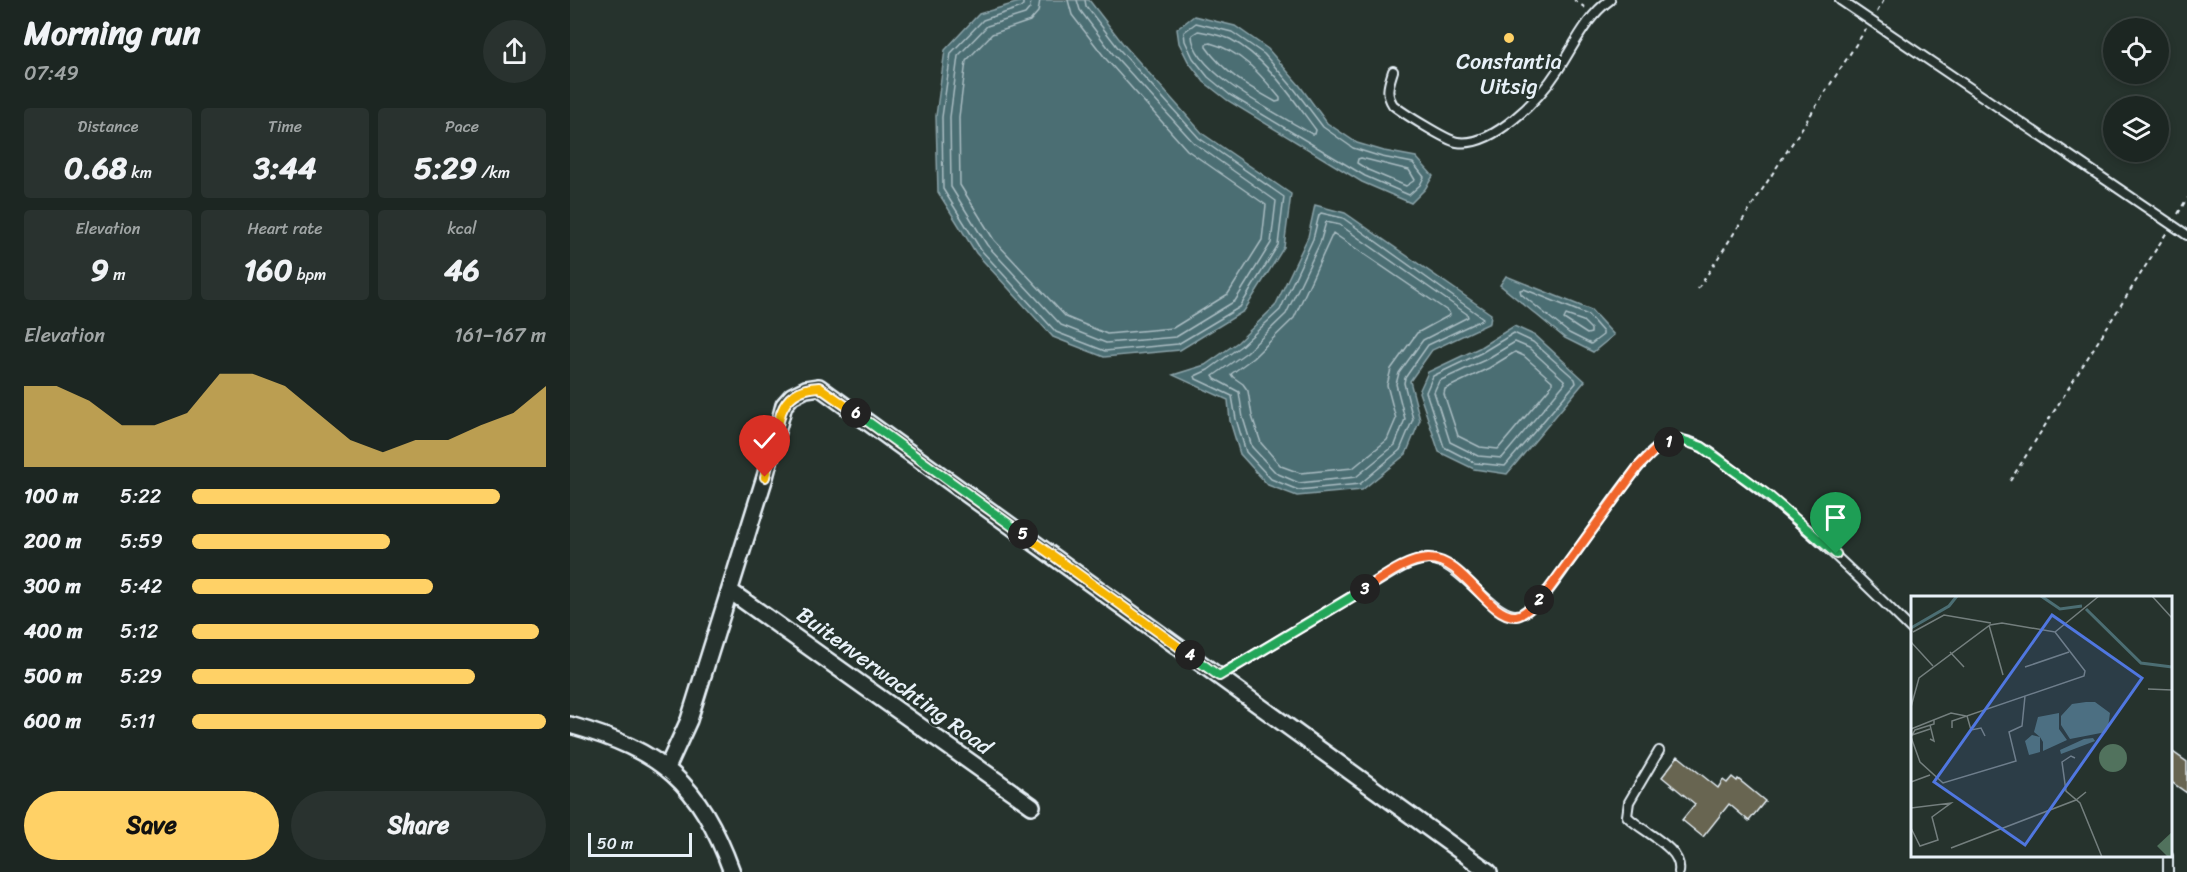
<!DOCTYPE html>
<html lang="en">
<head>
<meta charset="utf-8">
<style>
	:root { --surface:#1c2622; --page:#29322f; --text:#f1f3f6; --muted:#a0a5a5; --line:#3a4340; --accent:#ffd166 }
	body { margin:0; font-family:Sriracha,sans-serif; background:var(--page); color:var(--text); height:100vh; display:flex; flex-direction:column; font-size:22px; white-space:nowrap }
	* { box-sizing:border-box; margin:0 }
	p { font-size:20px; color:var(--muted) }
	.icon { flex:none; width:33px; height:33px; fill:none; stroke:currentColor; stroke-width:2; stroke-linecap:round; stroke-linejoin:round }
	.map { position:relative; flex:1; overflow:hidden }
	.sheet { display:flex; flex-direction:column; background:var(--surface); width:570px }
	.sheet>* { flex:none }
	.controls { position:absolute; left:1533px; top:18px; display:grid; gap:12px }
	.controls a { display:grid; place-items:center; width:66px; height:66px; border-radius:50%; background:var(--surface); box-shadow:0 3px 9px #0003,0 0 0 2px var(--line); font-size:30px }
	.scale { position:absolute; left:18px; bottom:15px; width:104px; box-sizing:border-box; padding-left:6px; border:3px solid #e8f1f8; border-top:0; font-size:16px; line-height:21px; white-space:nowrap; color:#e8f1f8; -webkit-text-stroke:4px #26332d; paint-order:stroke }
	.pin { position:absolute; display:grid; place-items:center; width:51px; height:51px; color:#fff; margin:-62px -26px; border-radius:50% 50% 50% 0; rotate:-45deg; box-shadow:0 0 6px #0007 }
	.pin .icon { rotate:45deg }
	.km { position:absolute; width:30px; height:30px; margin:-15px; border-radius:50%; background:#222; color:#fff; font-size:16px; line-height:30px; text-align:center }
	.round { display:grid; place-items:center; flex:none; width:63px; height:63px; border-radius:32px; background:var(--page) }
	.headline { display:flex; align-items:center; justify-content:space-between; height:102px; padding:0 24px }
	h1 { font-size:33px; font-weight:800; line-height:45px }
	.figures { display:grid; grid-template-columns:repeat(3,1fr); gap:9px; height:102px; padding:6px 24px }
	.figures div { display:grid; align-content:center; border-radius:6px; background:var(--page); text-align:center }
	.figures b { font-size:30px; font-weight:800 }
	.figures small { font-size:16px; font-weight:400 }
	.figures p { font-size:16px }
	.chart { height:168px; padding:12px 24px }
	.chart p { display:flex; justify-content:space-between }
	.chart svg { width:100%; height:108px; margin-top:6px; fill:var(--accent); opacity:.7 }
	.cta { display:flex; gap:12px; margin-top:auto; padding:12px 24px }
	.cta a { flex:1; height:69px; border-radius:36px; background:var(--accent); color:#111; font-size:24px; font-weight:800; line-height:69px; text-align:center }
	.cta a+a { background:var(--page); color:var(--text) }
	ul { padding:0 24px; list-style:none; font-size:20px }
	li { display:grid; grid-template-columns:96px 72px 1fr; align-items:center; height:45px }
	li i { height:15px; border-radius:8px; background:var(--accent) }
	main { display:flex; flex:1; min-height:0 }
	.map>svg:first-child { display:block }
	.water { fill:#4c6e73; stroke:#8aa2a8; stroke-width:1.5 }
	.lines { fill:none; stroke-linecap:round; stroke-linejoin:round }
	.shore { stroke:#aabdc3; stroke-width:1.5 }
	.building { fill:#676551; stroke:#e8f1f8; stroke-width:1.5 }
	.service-casing { stroke:#e8f1f8; stroke-width:12 }
	.minor-casing { stroke:#e8f1f8; stroke-width:20 }
	.path { stroke:#e8f1f8; stroke-width:2; stroke-dasharray:4.5 4.5; stroke-linecap:butt }
	.service { stroke:#26332d; stroke-width:8 }
	.minor { stroke:#26332d; stroke-width:15 }
	.split-1-casing { stroke:#fff; stroke-width:12 }
	.split-2-casing { stroke:#fff; stroke-width:12 }
	.split-3-casing { stroke:#fff; stroke-width:12 }
	.split-4-casing { stroke:#fff; stroke-width:12 }
	.split-5-casing { stroke:#fff; stroke-width:12 }
	.split-6-casing { stroke:#fff; stroke-width:12 }
	.split-7-casing { stroke:#fff; stroke-width:12 }
	.split-1 { stroke:#22a559; stroke-width:8 }
	.split-2 { stroke:#f0652b; stroke-width:8 }
	.split-3 { stroke:#f0652b; stroke-width:8 }
	.split-4 { stroke:#22a559; stroke-width:8 }
	.split-5 { stroke:#f5b400; stroke-width:8 }
	.split-6 { stroke:#22a559; stroke-width:8 }
	.split-7 { stroke:#f5b400; stroke-width:8 }
	.poi-dot { fill:#ffd166; stroke:#26332d; stroke-width:2 }
	.labels { text-anchor:middle; stroke-width:5; stroke-linejoin:round; paint-order:stroke }
	.poi-label { font-size:22px; fill:#e8f1f8; stroke:#26332d }
	.street-label { font-size:22px; fill:#e8f1f8; stroke:#26332d }
	.inset-river { fill:none; stroke:#4c6e73; stroke-width:3 }
	.inset-road { fill:none; stroke:#747f7e; stroke-width:1.5 }
	.view { fill:#5077e0; fill-opacity:0.15; stroke:#5077e0; stroke-width:3 }
	.inset-edge { fill:none; stroke:#e8f1f8; stroke-width:3 }
</style>
</head>
<body>
<main>
<section class="sheet">
<div class="headline"><div><h1>Morning run</h1><p>07:49</p></div><a class="round"><svg class="icon" aria-label="share" viewBox="0 0 24 24"><path d="M12 15V3M7 8l5-5 5 5M5 13v7h14v-7"/></svg></a></div>
<div class="figures">
<div><p>Distance</p><b>0.68<small> km</small></b></div>
<div><p>Time</p><b>3:44</b></div>
<div><p>Pace</p><b>5:29<small> /km</small></b></div>
</div>
<div class="figures">
<div><p>Elevation</p><b>9<small> m</small></b></div>
<div><p>Heart rate</p><b>160<small> bpm</small></b></div>
<div><p>kcal</p><b>46</b></div>
</div>
<div class="chart"><p><span>Elevation</span>161–167 m</p>
<svg viewBox="0 0 160 44" preserveAspectRatio="none"><path d="M0 44V11L10 11L20 17L30 27L40 27L50 22L60 6L70 6L80 11L90 22L100 33L110 38L120 33L130 33L140 27L150 22L160 11V44z"/></svg>
</div>
<ul>
<li><b>100 m</b>5:22<i style="width:87%"></i></li>
<li><b>200 m</b>5:59<i style="width:56%"></i></li>
<li><b>300 m</b>5:42<i style="width:68%"></i></li>
<li><b>400 m</b>5:12<i style="width:98%"></i></li>
<li><b>500 m</b>5:29<i style="width:80%"></i></li>
<li><b>600 m</b>5:11<i style="width:100%"></i></li>
</ul>
<div class="cta"><a>Save</a><a>Share</a></div>
</section>
<div class="map">
<svg width="1617" height="872" viewBox="0 0 1617 872">
	<rect width="100%" height="100%" fill="#26332d"/>
	<filter id="ink" filterUnits="userSpaceOnUse"><feTurbulence type="fractalNoise" baseFrequency=".0167" numOctaves="2"/><feDisplacementMap in="SourceGraphic" scale="12" xChannelSelector="R" yChannelSelector="G"/><feConvolveMatrix kernelMatrix="1 2 1 2 8 2 1 2 1" color-interpolation-filters="sRGB"/></filter>
	<g filter="url(#ink)">
		<path class="water" d="M456,0H519L554,45L633,134L721,194L714,247L674,311L610,350L534,357L483,337L406,253L368,192L366,116L375,50L409,14Z
			M624,16L665,26L698,49L730,86L757,123L787,143L814,151L846,157L863,176L855,189L841,203L792,182L657,100L634,82L618,61L609,43L607,29Z
			M745,205L775,213L921,314L920,323L862,350L840,381L850,420L836,454L792,490L727,496L698,485L670,454L660,421L658,400L603,375L635,365L668,342L705,306L738,237Z
			M936,276L1021,310L1044,335L1023,352L995,338L930,285Z
			M944,326L966,336L1015,381L937,474L904,469L869,452L849,392L858,372L909,348Z"/>
		<g class="lines">
			<path class="shore" d="M453,0V5L449,8L413,20L381,53L372,117L373,189L411,250L486,332L535,351L608,344L670,307L708,245L714,197L629,138L549,49L516,6L515,0
				M461,0L460,8L455,14L417,26L388,56L380,117L381,187L417,245L491,325L536,343L606,337L665,301L701,243L706,201L624,143L543,54L510,10L507,0
				M470,0L468,12L460,21L422,34L396,61L389,117L390,185L424,240L496,317L537,334L603,328L658,294L692,240L696,205L617,150L536,59L502,15L498,0
				M626,23L662,32L694,54L725,90L753,127L783,148L812,157L843,163L854,177L850,185L839,195L795,176L660,95L638,77L623,58L615,41L614,32Z
				M628,31C638,33 650,35 660,39C697,58 722,98 746,130L745,134H742C712,116 622,73 622,35Z
				M640,43C671,51 690,74 710,98V101L706,102C679,87 654,73 636,47V44Z
				M791,158L839,170L845,180L836,186L798,170L787,163L788,159Z
				M751,213L773,218L913,318L911,320L858,345L835,378L834,383L843,419L830,450L790,484L728,490L701,479L676,452L666,419L662,396L626,379L625,376L638,370L671,346L710,310L743,239L749,215Z
				M756,222L770,225L897,314L898,317L853,340L829,373L826,384L835,419L825,445L786,477L729,483L706,473L682,447L673,418L669,392L645,379L643,376L677,352L716,314L750,243Z
				M763,233L879,312L880,315L847,333L821,369L817,385L826,419L817,440L783,468L730,473L711,466L691,443L682,416L678,391L673,384L663,377L661,374L683,358L724,318Z
				M954,289L1018,315L1033,332V335L1021,344L999,333L951,294L950,290Z
				M996,315L1013,321L1021,329V333L1017,334L994,319Z
				M944,333L963,342L1005,379L1006,383L935,466L905,463L874,447L856,392L863,376L911,353Z
				M945,342L959,348L994,380L995,383L932,458L908,456L880,442L864,392L869,381L915,360Z
				M945,352L954,356L982,381V385L928,449L910,447L888,436L874,394L875,389L919,368Z"/>
		</g>
		<path class="building" d="M1600,750L1617,762V793L1600,781Z
			M1108,756L1148,788L1153,780L1157,783L1162,777L1167,781L1168,779L1195,801L1179,821L1159,804L1133,837L1112,820L1125,804L1092,777Z"/>
		<g class="lines">
			<defs>
				<path id="service" d="M1270,0L1617,235
					M823,71C819,84 815,93 823,105C833,113 876,140 887,142C923,148 970,98 988,70C1004,46 1016,17 1040,0
					M649,676L823,572C833,566 845,560 857,559C890,558 929,628 953,613C974,601 987,578 1002,558C1027,524 1050,487 1079,455C1088,447 1098,439 1111,440C1132,442 1149,460 1166,472C1230,519 1285,574 1342,630
					M1089,751L1059,802L1057,816C1071,832 1113,847 1109,872
					M1598,872V856"/>
				<path id="minor" d="M160,591L462,806
					M0,725C92,751 129,782 162,872
					M97,768L119,720L195,477L214,405L222,396L236,389L249,387L919,872"/>
			</defs>
			<use href="#service" class="service-casing"/>
			<use href="#minor" class="minor-casing"/>
			<path class="path" d="M1004,0L1017,9
				M1307,12L1314,0
				M1608,214L1617,198
				M1128,289L1296,29
				M1440,481L1597,232"/>
			<use href="#service" class="service"/>
			<use href="#minor" class="minor"/>
		</g>
	</g>
	<g class="lines" filter="url(#ink)">
		<defs>
			<path id="split-1" d="M1099,442L1109,439L1132,447L1199,496L1266,554"/>
			<path id="split-2" d="M969,600L979,589L1068,467L1088,447L1099,442"/>
			<path id="split-3" d="M795,589C813,578 835,560 858,559C894,558 918,618 946,616C954,615 963,605 969,600"/>
			<path id="split-4" d="M620,655L649,676L795,589"/>
			<path id="split-5" d="M453,534L620,655"/>
			<path id="split-6" d="M286,413L453,534"/>
			<path id="split-7" d="M195,477L211,413C217,396 231,388 249,387L286,413"/>
		</defs>
		<use href="#split-1" class="split-1-casing"/>
		<use href="#split-2" class="split-2-casing"/>
		<use href="#split-3" class="split-3-casing"/>
		<use href="#split-4" class="split-4-casing"/>
		<use href="#split-5" class="split-5-casing"/>
		<use href="#split-6" class="split-6-casing"/>
		<use href="#split-7" class="split-7-casing"/>
		<use href="#split-1" class="split-1"/>
		<use href="#split-2" class="split-2"/>
		<use href="#split-3" class="split-3"/>
		<use href="#split-4" class="split-4"/>
		<use href="#split-5" class="split-5"/>
		<use href="#split-6" class="split-6"/>
		<use href="#split-7" class="split-7"/>
	</g>
	<circle class="poi-dot" cx="939" cy="38" r="6"/>
	<g class="labels">
		<g class="poi-label">
			<text x="939" y="69">Constantia<tspan x="939" dy="25">Uitsig</tspan></text>
		</g>
		<g class="street-label">
			<text transform="translate(325 680) rotate(36)" y="8">Buitenverwachting Road</text>
		</g>
	</g>
	<g transform="translate(1341 596)">
		<rect width="261" height="261" fill="#26332d"/>
		<path d="M188 162a14 14 0 1 1 28 0a14 14 0 1 1-28 0ZM261,236V261H257L246,250Z" fill="#51725d"/>
		<path d="M175,106H184L199,117L197,131L195,136L159,143L150,129V120L161,108ZM148,117V133L156,144L132,155V146L129,141V156L118,159L114,145L121,139L129,141L123,136L127,121ZM173,143L182,142L184,145L150,158L149,154Z" fill="#4c6e73"/>
		<path class="inset-river" d="M130,0L149,13L171,10M175,13L230,67L261,71M0,32L38,10L46,0"/>
		<path class="inset-road" d="M241,0L261,22M78,29L92,79M2,36L33,19L80,27M0,46L22,70M39,56L53,71M114,71L158,56M237,93L261,94M0,111L8,82L79,29L91,27L144,36L188,0M56,120L60,134L70,132L74,140M23,124V128L4,134L0,141L9,166L32,187L105,165L98,136L111,130L114,100M19,129L23,145L19,143M41,132V125L173,80L174,75L144,36M0,133L40,117L55,120M1,139L19,133M164,162L160,160L151,166L155,195L169,207L191,261M0,186L19,179M0,212L40,207L21,221L27,244L9,250L0,232M40,252L165,204L175,196"/>
		<path class="view" d="M141,19L231,82L114,249L23,186Z"/>
		<rect width="261" height="261" class="inset-edge"/>
	</g>
</svg>
<div class="controls">
<a><svg class="icon" aria-label="locate" viewBox="0 0 24 24"><circle cx="12" cy="12" r="6"/><path d="M12 2v4M12 18v4M2 12h4M18 12h4"/></svg></a>
<a><svg class="icon" aria-label="layers" viewBox="0 0 24 24"><path d="M12 4l9 5-9 5-9-5zM3 14l9 5 9-5"/></svg></a>
</div>
<div class="scale">50 m</div>
<div class="pin" style="left:1266px;top:554px;background:#1e9e55"><svg class="icon" aria-label="arrive" viewBox="0 0 24 24"><path d="M6 21V4h12l-3 4 3 4H6"/></svg></div>
<div class="pin" style="left:195px;top:477px;background:#d93025"><svg class="icon" aria-label="check" viewBox="0 0 24 24"><path d="M5 12l5 5 9-10"/></svg></div>
<b class="km" style="left:1099px;top:442px">1</b>
<b class="km" style="left:969px;top:600px">2</b>
<b class="km" style="left:795px;top:589px">3</b>
<b class="km" style="left:620px;top:655px">4</b>
<b class="km" style="left:453px;top:534px">5</b>
<b class="km" style="left:286px;top:413px">6</b>
</div>
</main>
</body>
</html>
